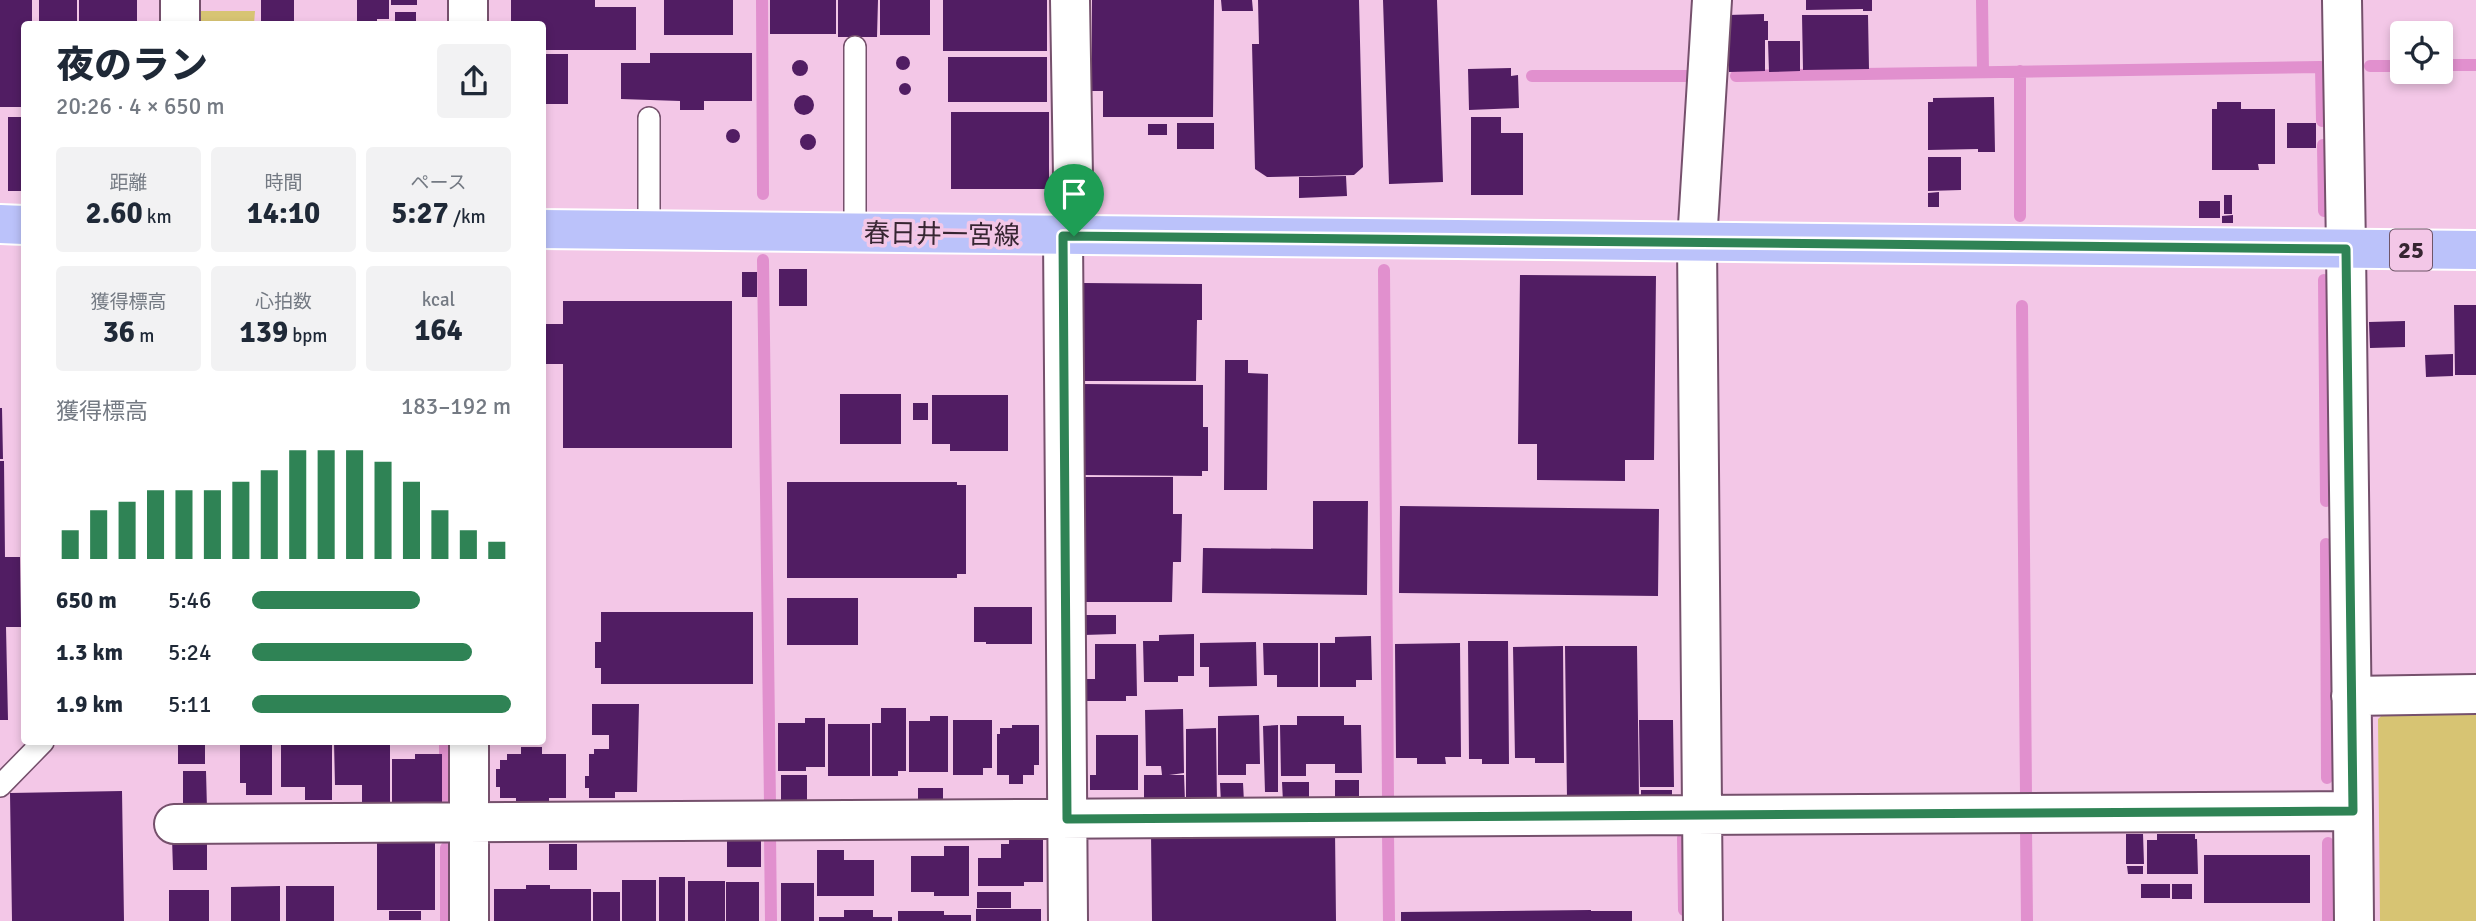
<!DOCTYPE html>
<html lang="ja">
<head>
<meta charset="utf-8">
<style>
	:root { --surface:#fff; --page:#f2f2f3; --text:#1f2937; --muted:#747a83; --accent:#2f8355 }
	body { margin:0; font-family:Signika,"Noto Sans JP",sans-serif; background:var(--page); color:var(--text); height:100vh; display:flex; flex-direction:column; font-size:26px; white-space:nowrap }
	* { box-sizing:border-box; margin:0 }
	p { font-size:23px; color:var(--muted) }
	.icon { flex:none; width:38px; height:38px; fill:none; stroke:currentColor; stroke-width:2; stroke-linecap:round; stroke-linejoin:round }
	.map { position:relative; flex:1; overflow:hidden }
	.panel { position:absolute; left:21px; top:21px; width:525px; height:724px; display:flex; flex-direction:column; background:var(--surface); border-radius:7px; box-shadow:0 4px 10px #0003 }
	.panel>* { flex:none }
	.fabs { position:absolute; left:2390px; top:21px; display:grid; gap:14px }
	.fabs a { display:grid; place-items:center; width:63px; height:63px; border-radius:7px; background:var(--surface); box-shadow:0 4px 10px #0003; font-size:35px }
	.pin { position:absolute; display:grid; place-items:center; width:60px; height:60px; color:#fff; margin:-72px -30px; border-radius:50% 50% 50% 0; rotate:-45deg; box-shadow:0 0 7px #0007 }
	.pin .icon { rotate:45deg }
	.round { display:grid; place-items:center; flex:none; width:74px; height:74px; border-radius:7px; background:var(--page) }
	.head { display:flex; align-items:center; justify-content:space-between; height:119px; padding:0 35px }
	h1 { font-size:38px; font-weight:800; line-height:52px }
	.stats { display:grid; grid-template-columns:repeat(3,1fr); gap:10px; height:119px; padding:7px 35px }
	.stats div { display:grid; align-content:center; border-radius:7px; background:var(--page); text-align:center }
	.stats b { font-size:30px; font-weight:800 }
	.stats small { font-size:19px; font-weight:400 }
	.stats p { font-size:19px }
	.chart { height:196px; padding:14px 35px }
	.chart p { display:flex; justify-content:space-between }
	.chart svg { width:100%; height:126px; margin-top:7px; stroke:var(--accent); stroke-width:6 }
	ul { padding:0 35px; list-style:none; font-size:23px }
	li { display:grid; grid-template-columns:112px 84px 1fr; align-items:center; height:52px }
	li i { height:18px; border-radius:9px; background:var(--accent) }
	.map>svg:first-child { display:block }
	.green { fill:#d7c473 }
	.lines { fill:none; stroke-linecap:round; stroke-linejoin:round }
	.stream { stroke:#e190ce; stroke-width:12 }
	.building { fill:#511d63 }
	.service-casing { stroke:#75506c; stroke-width:24 }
	.minor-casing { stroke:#75506c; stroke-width:42 }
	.tertiary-casing { stroke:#75506c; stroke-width:42 }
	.primary-casing { stroke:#fff; stroke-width:42 }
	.service { stroke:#fff; stroke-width:21 }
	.minor { stroke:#fff; stroke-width:38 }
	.tertiary { stroke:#fff; stroke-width:38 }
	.primary { stroke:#bbc2fa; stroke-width:38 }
	.route-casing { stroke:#fff; stroke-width:14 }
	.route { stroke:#2f8355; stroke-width:9 }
	.labels { text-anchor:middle; stroke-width:7; stroke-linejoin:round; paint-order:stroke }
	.shield { fill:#f3c7e7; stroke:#6f5668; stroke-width:2 }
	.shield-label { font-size:24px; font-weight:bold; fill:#362531 }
	.street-label { font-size:26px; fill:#362531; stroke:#f3c7e7 }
</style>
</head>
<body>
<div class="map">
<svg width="2476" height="921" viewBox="0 0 2476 921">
	<rect width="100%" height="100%" fill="#f3c7e7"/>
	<path class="green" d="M192,11H255L254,24H191Z
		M2476,707V921H2380L2378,719L2390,708Z"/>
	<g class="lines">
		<path class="stream" d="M762,0L763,194
			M1982,0L1983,72
			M2441,65H2476
			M2370,66H2403
			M2020,71V216
			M1532,76H1689
			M1736,76L2321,67L2322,121
			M2323,145L2324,211
			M763,260L770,805
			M1384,270L1388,798
			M2324,280L2326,501
			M2022,306L2026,796
			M2326,544L2327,778
			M445,742V797
			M2026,828L2027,921
			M1388,832L1389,921
			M770,834L771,921
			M1683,838L1684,910
			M2328,843V921
			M446,848V921"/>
	</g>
	<path class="building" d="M0,0H32V24H24V107H0Z
		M39,0H77V24H39Z
		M79,0H137V24H79Z
		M261,0H294V24H261Z
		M357,0H389V19H377V24H357Z
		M391,0H417V5H391Z
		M511,0H595V7H636V50H542V24H511Z
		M664,0H733V35H664Z
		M770,0H836V34H770Z
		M838,0H878L877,37H838Z
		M880,0H930V35H880Z
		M943,0H1047V51H943Z
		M1092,0H1214L1213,117H1103V91H1092Z
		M1221,0H1252L1253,11H1222Z
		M1258,0H1359L1363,167L1354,175L1267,177L1255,169L1252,44H1259Z
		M1383,0H1437L1443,182L1389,184Z
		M1806,0H1872V11H1863V9L1806,10Z
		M395,12H416V24H395Z
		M1764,14V21H1768V40H1765V71L1729,72L1728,15Z
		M1802,15H1868L1869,69L1803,70Z
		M1768,41H1800V71L1769,72Z
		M650,53H752V101H704V110H680V101L621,99V63H650Z
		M542,54H568V104H542Z
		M896 63a7 7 0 1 1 14 0a7 7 0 1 1-14 0Z
		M948,57H1047V102H948Z
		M792 68a8 8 0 1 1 16 0a8 8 0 1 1-16 0Z
		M1511,68V76L1518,75L1519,108L1469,110L1468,69Z
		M899 89a6 6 0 1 1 12 0a6 6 0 1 1-12 0Z
		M794 105a10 10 0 1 1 20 0a10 10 0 1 1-20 0Z
		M1994,97L1995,152H1978V149L1928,150V102H1933V98Z
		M2217,102H2241V109H2275V164H2258L2259,170H2212V109H2217Z
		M951,112H1049V189H951Z
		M8,117H24V191H8Z
		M1471,117H1501V133H1523V195H1471Z
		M1177,123H1214V149H1177Z
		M2287,123H2316V148H2287Z
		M1148,124H1167V135H1148Z
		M726 136a7 7 0 1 1 14 0a7 7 0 1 1-14 0Z
		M800 142a8 8 0 1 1 16 0a8 8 0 1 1-16 0Z
		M1928,157H1961V190L1928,191Z
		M1346,176L1347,196L1299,198V177Z
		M1939,192V207H1928V193Z
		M2224,195H2232V214H2224Z
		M2199,201H2220V218H2199Z
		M2233,215V223H2222V216Z
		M779,269H807V306H779Z
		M742,272H757V297H742Z
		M1520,275L1656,276L1654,460H1625V481L1537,480V444H1518Z
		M1083,283L1202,284V320H1197L1196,381H1082Z
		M563,301H732V448H563V364H542V324H563Z
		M2454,305H2476V375H2455Z
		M2405,321V347L2370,348L2369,322Z
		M2453,354V376L2426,377L2425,355Z
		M1225,360H1248V373L1268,374L1267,490H1224Z
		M1082,384L1203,385V427H1208V471H1202V476L1081,475Z
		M840,394H901V444H840Z
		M932,395H1008V451H950V444H932Z
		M913,403H928V420H913Z
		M0,408H2L3,459H0Z
		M0,461H4L5,557H20L21,627H6L8,720H0Z
		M1085,477H1173V514H1182L1181,562H1173L1172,602H1084Z
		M787,482H957V485H966V574H957V578H787Z
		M1313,501H1368L1367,595L1202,593L1203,548L1313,549Z
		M1400,506L1659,509L1658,596L1399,593Z
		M787,598H858V645H787Z
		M974,607H1032V644H986V642H974Z
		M601,612H753V684H601V668H595V642H601Z
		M1084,615H1116V634L1084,635Z
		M1194,634V676H1178V682H1144L1143,641H1159V635Z
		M1371,636L1372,680H1356V687H1320V643H1335V637Z
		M1468,641H1508L1509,764H1482V759H1469Z
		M1256,642L1257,686L1209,687V667H1200V643Z
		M1263,643H1318V687H1277V675H1264Z
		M1460,643L1461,757H1445L1446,764H1417V758H1396L1395,644Z
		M1095,644H1136L1137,696H1126V701H1087V679H1095Z
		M1563,646L1564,763H1535V758H1515L1513,647Z
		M1565,646H1637L1639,798L1567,799Z
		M592,704H639L637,792H615V798H589V788H585V776H589V754H594V749H609V735H592Z
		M881,708H906V771H898V776H872V723H881Z
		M1183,709L1184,773L1169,775H1184L1185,802L1144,803V775H1162L1161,766H1146L1145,710Z
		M1259,715L1260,764H1246V775H1218V716Z
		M930,716H948V772H909V721H930Z
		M1297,716H1344V725H1361L1362,773H1335V764H1306V776H1281L1280,725H1297Z
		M805,718H825V767H806V771H778V723H805Z
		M953,720H992V768H983V775H953Z
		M1639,720H1673L1674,787H1640Z
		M828,724H870V776H828Z
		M1012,725H1039V765H1034V775H1023V784H1009V775H997V734H1000V728H1012Z
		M1278,725V792H1265L1263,726Z
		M1216,728L1217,802H1186V729Z
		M1096,735H1138V790H1090V775H1096Z
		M178,742H205V764H178Z
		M240,742H272V795H246V783H240Z
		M334,742H390V803H362V785H335Z
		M281,743H332V800H305V787H281Z
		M521,747H542V754H566V798H549V804H516V798H500V787H496V769H500V760H507V754H521Z
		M415,754H442V810L392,811V759H415Z
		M183,771H206L207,809H183Z
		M781,775H807V804H781Z
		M1335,780H1359V802H1335Z
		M1282,782H1309V802H1283Z
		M1220,783H1243L1244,802L1221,803Z
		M918,788H943V805H918Z
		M1641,790H1672V798H1641Z
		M122,791L124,921H12L10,793Z
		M1335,831L1336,921H1152L1151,833Z
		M2126,834H2143L2144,864H2126Z
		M2157,834H2195V839H2197L2198,874H2147V840H2157Z
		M727,837H761V867H727Z
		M172,838H207V870H173Z
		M1009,840H1043V882H1024V886H978V858H1001V844H1009Z
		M377,841H435V910H377Z
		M549,844H577V870H549Z
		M944,846H969V896H934V892H911V856H944Z
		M817,850H844V860H874V896H817Z
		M2204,855H2310V903H2204Z
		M2127,866H2143V874H2128Z
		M659,877H685V921H659Z
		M622,880H656V921H622Z
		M688,881H725V921H688Z
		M726,882H759V921H726Z
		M781,883H814V921H781Z
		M2141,884H2170V898H2141Z
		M2172,884H2192V899H2172Z
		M526,885H550V889H591V921H494V889H526Z
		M280,886V921H231V887Z
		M286,886H334V921H286Z
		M169,890H209V921H169Z
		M593,892H620V921H593Z
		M977,892H1011V908H977Z
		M976,909H1041V921H976Z
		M844,910H873V917H892V921H819V917H844Z
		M1591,910V911H1632V921H1401V912Z
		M389,911H421V920H389Z
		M898,911H944V915H971V921H898Z"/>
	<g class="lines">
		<defs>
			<path id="service" d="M649,118V230
				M855,233V47
				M0,786L43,742"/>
			<path id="minor" d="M180,0V24
				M1070,0L1074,235
				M468,24V0
				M1063,235L1068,921
				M2351,696L2476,694
				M469,742V921
				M2353,811L2354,921
				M174,824L2353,811L2346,249
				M1703,921L1697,242L1712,0"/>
			<path id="tertiary" d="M2342,0L2346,249"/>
			<path id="primary" d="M0,224L24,225
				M542,229L2476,250"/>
		</defs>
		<use href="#service" class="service-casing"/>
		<use href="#minor" class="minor-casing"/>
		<use href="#tertiary" class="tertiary-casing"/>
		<use href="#primary" class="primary-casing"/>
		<use href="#service" class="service"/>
		<use href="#minor" class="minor"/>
		<use href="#tertiary" class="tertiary"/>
		<use href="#primary" class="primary"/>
	</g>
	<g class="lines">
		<defs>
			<path id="route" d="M1063,236L2346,249L2353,811L1067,819Z"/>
		</defs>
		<use href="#route" class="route-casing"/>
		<use href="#route" class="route"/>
	</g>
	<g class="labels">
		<rect class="shield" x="2390" y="229.5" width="42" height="41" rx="5"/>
		<g class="shield-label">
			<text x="2411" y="258">25</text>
		</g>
		<g class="street-label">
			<text transform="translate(942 234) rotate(1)" y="9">春日井一宮線</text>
		</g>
	</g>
</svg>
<div class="fabs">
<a><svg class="icon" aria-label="locate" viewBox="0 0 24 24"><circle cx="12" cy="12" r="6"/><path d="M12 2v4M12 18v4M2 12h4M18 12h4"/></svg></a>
</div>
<div class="pin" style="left:1074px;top:236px;background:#1e9e55"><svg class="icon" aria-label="arrive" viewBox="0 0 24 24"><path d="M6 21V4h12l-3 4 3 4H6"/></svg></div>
<section class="panel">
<div class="head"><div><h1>夜のラン</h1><p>20:26 · 4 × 650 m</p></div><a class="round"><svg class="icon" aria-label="share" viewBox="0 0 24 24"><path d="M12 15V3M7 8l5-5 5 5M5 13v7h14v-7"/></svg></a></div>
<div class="stats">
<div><p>距離</p><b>2.60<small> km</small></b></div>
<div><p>時間</p><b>14:10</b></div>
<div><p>ペース</p><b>5:27<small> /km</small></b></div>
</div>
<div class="stats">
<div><p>獲得標高</p><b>36<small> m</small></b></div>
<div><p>心拍数</p><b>139<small> bpm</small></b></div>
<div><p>kcal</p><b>164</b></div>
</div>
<div class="chart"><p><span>獲得標高</span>183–192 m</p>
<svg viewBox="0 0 160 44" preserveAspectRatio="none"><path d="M5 44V34M15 44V27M25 44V24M35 44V20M45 44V20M55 44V20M65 44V17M75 44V13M85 44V6M95 44V6M105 44V6M115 44V10M125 44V17M135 44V27M145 44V34M155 44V38"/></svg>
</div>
<ul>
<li><b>650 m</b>5:46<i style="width:65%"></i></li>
<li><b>1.3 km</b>5:24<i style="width:85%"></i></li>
<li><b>1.9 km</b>5:11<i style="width:100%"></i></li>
</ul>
</section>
</div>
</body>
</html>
